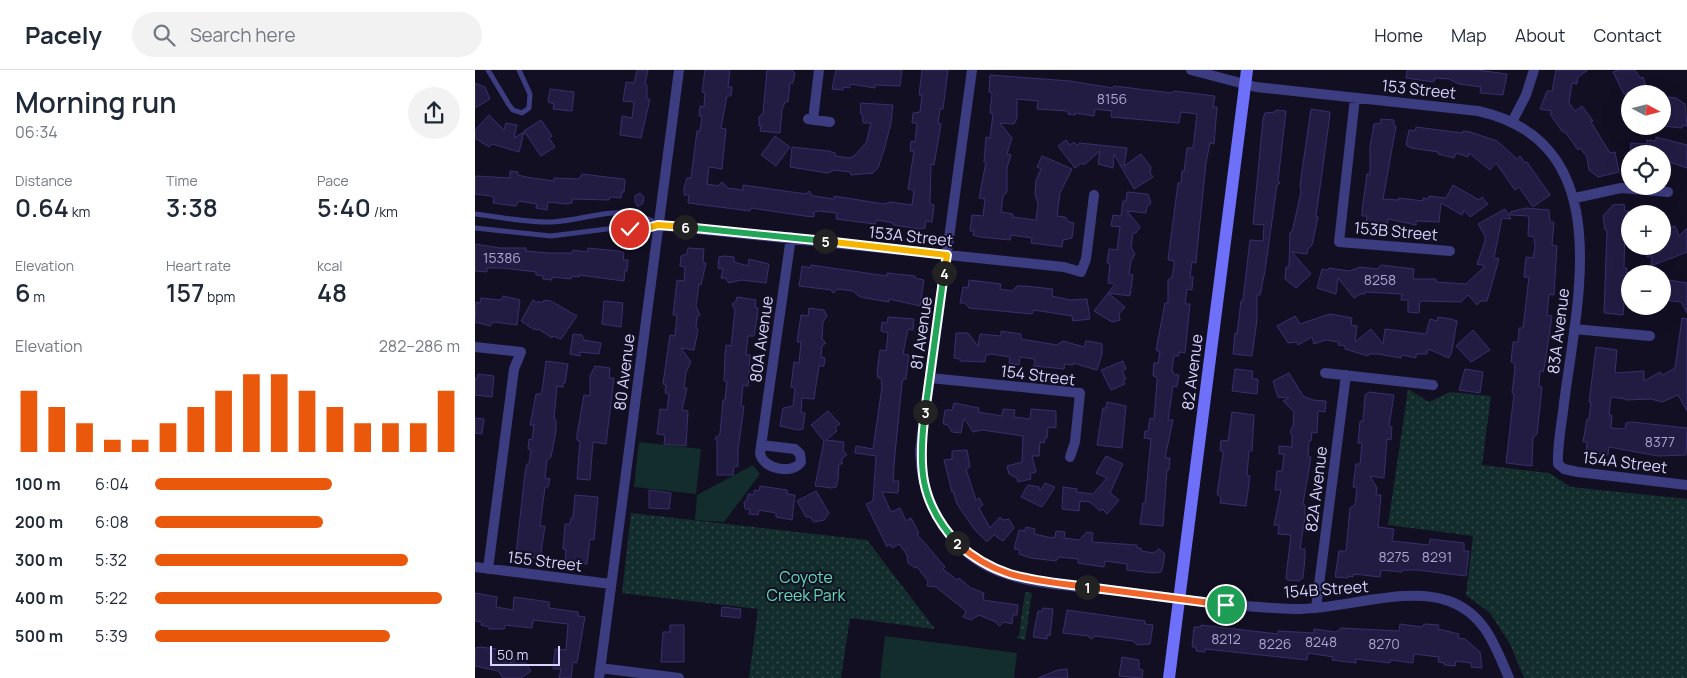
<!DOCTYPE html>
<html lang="en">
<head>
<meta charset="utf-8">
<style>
	:root { --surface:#fff; --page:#f2f2f3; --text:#1f2937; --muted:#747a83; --line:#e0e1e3; --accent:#ea580c }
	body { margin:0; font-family:Manrope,sans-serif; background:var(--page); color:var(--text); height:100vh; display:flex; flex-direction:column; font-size:19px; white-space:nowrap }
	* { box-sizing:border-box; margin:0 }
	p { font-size:16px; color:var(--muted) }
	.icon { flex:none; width:28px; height:28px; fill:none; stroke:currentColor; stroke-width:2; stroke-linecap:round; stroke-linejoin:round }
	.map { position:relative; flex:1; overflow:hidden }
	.sheet { display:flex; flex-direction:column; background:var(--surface); width:475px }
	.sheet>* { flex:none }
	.needle { width:32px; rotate:97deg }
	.buttons { position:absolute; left:1146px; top:15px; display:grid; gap:10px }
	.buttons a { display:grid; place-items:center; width:50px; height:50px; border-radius:50%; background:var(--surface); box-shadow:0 5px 20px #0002; font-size:25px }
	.scale { position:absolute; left:15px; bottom:12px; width:70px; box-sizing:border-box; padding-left:5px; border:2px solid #d6d3fd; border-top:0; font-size:14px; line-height:18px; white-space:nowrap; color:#d6d3fd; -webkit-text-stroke:4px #120f23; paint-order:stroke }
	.pin { position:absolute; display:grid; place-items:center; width:42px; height:42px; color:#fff; margin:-21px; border:2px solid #fff; border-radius:50%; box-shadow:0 1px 5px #0007 }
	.km { position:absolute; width:25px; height:25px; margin:-12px; border-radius:50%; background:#222; color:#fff; font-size:14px; line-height:25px; text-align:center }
	.round { display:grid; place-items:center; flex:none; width:52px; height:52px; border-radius:26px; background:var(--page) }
	.head { display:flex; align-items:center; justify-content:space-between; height:85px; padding:0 15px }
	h1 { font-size:28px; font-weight:600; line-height:38px }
	.stats { display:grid; grid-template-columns:repeat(3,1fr); gap:8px; height:85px; padding:5px 15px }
	.stats div { display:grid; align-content:center }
	.stats b { font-size:25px; font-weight:600 }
	.stats small { font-size:14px; font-weight:400 }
	.stats p { font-size:14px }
	.chart { height:140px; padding:10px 15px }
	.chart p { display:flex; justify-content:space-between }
	.chart svg { width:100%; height:90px; margin-top:5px; stroke:var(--accent); stroke-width:6 }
	ul { padding:0 15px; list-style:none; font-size:16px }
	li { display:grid; grid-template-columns:80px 60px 1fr; align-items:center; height:38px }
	li i { height:12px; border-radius:6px; background:var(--accent) }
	header { display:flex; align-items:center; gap:30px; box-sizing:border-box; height:70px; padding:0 25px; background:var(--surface); border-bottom:1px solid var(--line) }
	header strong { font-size:24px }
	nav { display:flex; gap:28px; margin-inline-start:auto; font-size:18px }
	.search { width:350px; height:45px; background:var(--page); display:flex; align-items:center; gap:12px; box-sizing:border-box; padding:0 18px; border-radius:28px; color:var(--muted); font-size:19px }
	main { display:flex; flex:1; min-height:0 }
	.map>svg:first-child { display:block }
	.grass { fill:#122d2b }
	.park { fill:url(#park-dots) }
	.building { fill:#221c43; stroke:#392f6e }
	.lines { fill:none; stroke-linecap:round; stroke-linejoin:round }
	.lane { stroke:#3c3c80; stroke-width:5 }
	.street { stroke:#3c3c80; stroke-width:10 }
	.secondary { stroke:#6e70f9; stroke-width:12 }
	.split-1-casing { stroke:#fff; stroke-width:10 }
	.split-2-casing { stroke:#fff; stroke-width:10 }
	.split-3-casing { stroke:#fff; stroke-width:10 }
	.split-4-casing { stroke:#fff; stroke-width:10 }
	.split-5-casing { stroke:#fff; stroke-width:10 }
	.split-6-casing { stroke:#fff; stroke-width:10 }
	.split-7-casing { stroke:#fff; stroke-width:10 }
	.split-1 { stroke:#f0652b; stroke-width:6 }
	.split-2 { stroke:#f0652b; stroke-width:6 }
	.split-3 { stroke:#22a559; stroke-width:6 }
	.split-4 { stroke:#22a559; stroke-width:6 }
	.split-5 { stroke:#f5b400; stroke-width:6 }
	.split-6 { stroke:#22a559; stroke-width:6 }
	.split-7 { stroke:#f5b400; stroke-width:6 }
	.labels { text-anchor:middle; stroke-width:4; stroke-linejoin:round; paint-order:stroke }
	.number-label { font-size:14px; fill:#a9a5ce }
	.street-label { font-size:16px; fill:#d6d3fd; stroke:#120f23 }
	.park-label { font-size:16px; fill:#61dbb7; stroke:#120f23 }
</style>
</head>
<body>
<header>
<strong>Pacely</strong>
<div class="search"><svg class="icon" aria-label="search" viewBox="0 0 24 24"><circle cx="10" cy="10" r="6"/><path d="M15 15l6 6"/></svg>Search here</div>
<nav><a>Home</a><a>Map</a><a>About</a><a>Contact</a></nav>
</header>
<main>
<section class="sheet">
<div class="head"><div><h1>Morning run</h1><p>06:34</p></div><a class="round"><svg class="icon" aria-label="share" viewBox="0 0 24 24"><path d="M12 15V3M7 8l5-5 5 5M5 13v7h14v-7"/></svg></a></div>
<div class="stats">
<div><p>Distance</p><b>0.64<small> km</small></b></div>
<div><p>Time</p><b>3:38</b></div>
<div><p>Pace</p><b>5:40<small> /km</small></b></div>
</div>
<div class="stats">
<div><p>Elevation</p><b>6<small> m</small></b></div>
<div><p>Heart rate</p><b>157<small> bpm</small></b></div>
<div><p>kcal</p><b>48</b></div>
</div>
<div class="chart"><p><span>Elevation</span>282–286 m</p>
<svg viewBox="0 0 160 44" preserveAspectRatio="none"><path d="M5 44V14M15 44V22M25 44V30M35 44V38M45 44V38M55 44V30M65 44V22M75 44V14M85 44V6M95 44V6M105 44V14M115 44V22M125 44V30M135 44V30M145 44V30M155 44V14"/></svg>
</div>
<ul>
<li><b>100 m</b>6:04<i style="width:58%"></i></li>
<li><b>200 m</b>6:08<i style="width:55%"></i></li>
<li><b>300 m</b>5:32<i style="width:83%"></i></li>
<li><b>400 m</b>5:22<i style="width:94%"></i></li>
<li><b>500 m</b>5:39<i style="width:77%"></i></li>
</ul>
</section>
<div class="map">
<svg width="1212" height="608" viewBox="0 0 1212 608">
	<defs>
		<pattern id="park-dots" width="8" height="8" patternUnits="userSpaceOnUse" patternTransform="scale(1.25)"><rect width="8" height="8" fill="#122d2b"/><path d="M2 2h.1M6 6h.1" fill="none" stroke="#344b4b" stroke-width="1.8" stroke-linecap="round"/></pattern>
	</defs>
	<rect width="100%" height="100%" fill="#120f23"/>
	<path class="grass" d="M164,372L226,379L221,424L159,417Z
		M278,395L285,404L249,452L220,450L222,425Z
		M410,566L542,583L539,608H405Z"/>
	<path class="park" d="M933,319L954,332L975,322L1016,326L1007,395L1074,403L1096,417L1212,429V608H1049L1035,574L1015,543L991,525L998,466L913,455Z
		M156,443L392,470L460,559L375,548L366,608H274L283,539L147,523Z
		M550,522L557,523L550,570L541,568L544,565Z"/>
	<path class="building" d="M162,0H173L170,14L172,15V29H175L166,68L145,65L147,46L157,48L159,32L148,31L151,12L159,13Z
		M230,0H255L253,17H257L256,26H252L246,58L251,59L247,99L234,97L232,114L243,116L247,112L253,118L268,120V115L331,124L334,121L338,126L359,129V126L409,134L415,132L437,135L439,120L433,119L439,81H435L436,71L440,72L442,53H437L438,43L445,42L447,25H444L447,0H473L468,39H465L463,53L466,54L459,95L456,94L455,134L459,135L457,152L451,151L450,158L445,159L418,155V153L402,150L400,154L361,149L362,143L343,141L339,142V147L330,146L276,138L275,141L213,133L214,125H209V118L212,108H216L222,61H225L227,46H224L225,36L229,37L230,23L227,22Z
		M292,0H317L320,3L318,13H315L313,32H310L307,40L305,63L285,61L286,56H284V47L288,43Z
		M361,0H427L425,16L400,15V18L375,14V18L368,17V20L357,19Z
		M932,0H1002L1032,4L1028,25L1005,23L1006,17L984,14L974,9L960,8L959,12L931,8Z
		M1081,0H1113L1103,7L1102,14L1097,13L1094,33L1100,41L1107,36L1118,51L1116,52L1135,83L1140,82L1144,102L1123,107L1114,100L1112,87L1105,78L1103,80L1091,63L1087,61L1075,44L1077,41L1065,39L1072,21H1077Z
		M1143,0H1160L1165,8L1168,7L1171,16L1180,24H1149L1138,2Z
		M515,5L595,11L638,18L639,16L697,23L699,21L740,26L738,37H742L739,74L735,73L731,93L722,181L721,193L717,192L715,207H718L717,220L712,219L710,234H715L710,283L704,282V286H699L697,300L699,304L704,305L702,317L698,316L693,350H698L690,388H695L694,400H692L688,456L665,454L668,433H670L676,369L669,368L670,361H673L675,348L679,349L682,311V307L678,306L679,293H683L685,282L681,280L690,233H693V210L697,207L699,196V191L693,190L703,113H706L707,101H709L712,78H718L722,44L706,42L704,53L636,47L637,41L620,39L619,46L600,43V45L593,44V41L562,39L563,31L542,29V48L539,54L525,53L537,68L532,84L536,85L532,98V122L528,126L526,142L538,144L537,147L561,150L563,134L560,124L561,110L566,99L562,97L567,86L572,88L597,99L585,123L582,146L590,147L594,152L599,153L597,168L588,170L587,177L556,173L557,168L536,165L535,170L505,167L498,165L499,161H495L497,145L508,146L510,129L504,128L511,92H509L511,67L515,68L518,44L515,43L517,23L514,22Z
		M0,13L10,17L15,29L0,38Z
		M75,19L99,22L97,41L78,39L79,34L73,32Z
		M1193,27L1201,28L1210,34L1212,56L1208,55L1207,58L1188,56V31L1192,35Z
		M386,33L418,35L416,53L409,80L403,98L398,103L376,105L375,102L359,100L353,103L315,97L317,77L353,81L360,83V86L375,88L379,86L391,73L396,53H388L387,44L385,43Z
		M836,39L855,42L854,52L841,146L843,147L837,175L833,179L832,184L817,182L836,204L821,218L810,209L811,197H814L815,162H817L826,122L825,115Z
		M801,40L811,41L803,111L805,113L802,115L790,201L785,225H782V250L777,286L758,284L760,263L762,264L766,231L768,230L775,170L788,171L789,155L778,154L788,49L790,43L800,42Z
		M14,45L29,60L31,53L42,55L39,68L49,62L44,82L17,74L14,77L0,68V60Z
		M906,49L919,50V56H921L908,129L924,130V128L948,131V128L954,129V126L971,128L978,115L1004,130L1007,127L1013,134L995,147L989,140L987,145L966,133L964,152L941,151V155L913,149L912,154L891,152L892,146H887V141L892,104H895V77L899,54L906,53Z
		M66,50L77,66L74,68L80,77L66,86L49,61Z
		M941,57L987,63L988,61L995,62L1022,71L1042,89L1045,86L1050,93L1052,92L1075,125L1058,137L1044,117L1040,120L1021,93L1015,100L994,83L993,87L981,83L979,88L963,84V82L936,78L931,75L934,60L940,61Z
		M300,66L315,77L301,96L286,85Z
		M1181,67L1212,75V98L1188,90V84H1155L1156,73L1172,74V70L1181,71Z
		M591,70L595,75L599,72L602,75L605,73L652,78L649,96L666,84L676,97L675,103L678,107L659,119L639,84L638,98L623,94L625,81L609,95L607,93L600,98L583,76Z
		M35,101L43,102V105L51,107L79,111V108L104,109L107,104L148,109L150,110L149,122H147L146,128L135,127L134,130L97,129V133L91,134L73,132L72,140L61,138L62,134L44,131L41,136L18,133L19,128L16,126L0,124V106L35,108Z
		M652,122L673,124L676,133L672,137L671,143L652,141L665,157L661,163H658L656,177L660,184L656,191L654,204L658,205L655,226L633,223L640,214L633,213L635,194L632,193L634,179L642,180L645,157L636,156L638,145L646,146L648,131H651Z
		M165,123L169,127L168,133L163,137L160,132V126Z
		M1149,134L1150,141H1155V156H1150L1149,198H1152L1148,245L1129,243L1132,160H1130L1128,146L1138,135Z
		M1051,138L1074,140L1075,152H1079L1077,175L1082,176L1079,225L1074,224L1072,245L1077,246L1070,294L1068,302L1065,301L1064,316L1067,317L1062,364L1058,367L1057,396L1031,393L1039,324L1037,323L1040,298L1039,293L1036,292L1038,272H1043L1044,258H1048L1054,207H1049L1051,187L1058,188L1060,177L1059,167L1053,166L1054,146L1035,145V142Z
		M1030,139L1036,149L1027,148L1019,188L1024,189L1012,231H1006L1002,235L993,225L986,232L945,231L944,243L933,242V230H926L927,224L890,222V224H885L879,228L863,208L861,224L842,218L847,199L853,200L854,198L875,201L885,197L902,199L906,195L939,199L938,209H961V212L991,214L1010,196L1002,194L1010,171V166L1003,154Z
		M1200,156L1204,166L1212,158V182L1176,196L1177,187H1172L1173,176H1188V163L1191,162L1190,159Z
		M0,174L25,178H51V181L73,183H97L98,180L112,182L113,178L143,181L149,183L148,190H153L152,201L150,200L149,211L104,205V207L97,206L96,209L77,207V210L68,209V206L61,205V202L28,198H12V202L0,201Z
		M213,178L229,179L228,192L231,193L226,215L224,214L221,236L225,245L222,247L221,257L223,260L219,280L206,278L216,292L211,302L209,318H212L207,340L213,341L211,376L189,374L190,365L182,364L185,339L192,340L194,324L190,323L191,315L188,314L195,265L200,266L202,245H198L202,210L209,211L210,197L205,196L206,186L212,184Z
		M249,186L259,187V192L273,196L274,189L294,194L291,213L266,210L254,213L250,208H246L248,199L243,198L244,187Z
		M336,195L412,206V203L440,206V208L449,210L445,236L414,229V232L385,227L378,221L363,219L358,223L356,220L324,216L327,196L336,198Z
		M1188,209L1212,213V243L1206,232L1188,230Z
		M494,210L526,214L525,219L537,221L542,216H550L578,219L577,226L595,230L612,229L615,249L598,251L597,246L559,240L557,244L494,238L490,233H485L488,217L493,218Z
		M633,223L650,237L644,244L645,250L637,252L619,241Z
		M28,226L45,230L42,255L18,252L15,256L0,252L1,232L5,233L6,228L26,230Z
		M262,227L281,230L280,237L283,238L282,248L279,266H273L271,285H275L274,306L273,316L268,315L266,336H269L263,380V396L259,397L258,405H242V371L240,368L245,364L248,330H250L252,311H249L250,285L251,275L256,276L260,240L257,234L261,231Z
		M58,230L63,233L64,231L67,233L69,230L76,231L102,246L86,269L78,266L77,268L65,260L58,259L46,251Z
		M129,231L148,233L146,257L127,254Z
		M334,238L349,240L352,246L348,252L347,269L351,273L347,276L346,287L350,288L349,296H344L339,329L327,328L326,342L330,343L328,359L323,360L305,356L308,338L318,336L320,318L316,317L319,292L324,293L326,272H322L326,245L333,246Z
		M855,244L877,248L876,255L882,256L880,272L896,259L908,274L910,259L951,264L955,249L962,251L963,247L976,249L982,251L977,281L974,288L953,279L952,284H941V288L927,285L926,288L903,284H894L893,286L870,279V276L863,275L864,272L851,270L839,274L837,267L823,275L822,272L813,273L802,256L820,246L825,254Z
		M413,247L439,249L438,260L433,259L428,284L434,285L431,309H428L427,313L420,384L418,411H424L423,423L407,422L416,442L425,438L431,451L436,448L444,463L442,464L470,497L468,499L482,510L484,508L496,518L509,523L508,530L543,535L542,545H538L537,554L529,552L524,556L521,552L504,545L496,550L488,547L491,541L461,517L452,516L453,511L442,497L440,498L433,493L432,485L424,474L417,478L415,474L412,477L391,434L398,431L401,386L380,383L381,376L398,379L407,317L406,308H403L402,302L405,280L411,281L413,263L406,261L407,252L412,253Z
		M1207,248L1212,249V341L1203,325L1187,332L1176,329L1151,330V329L1136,327L1134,345H1137L1136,358L1150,359L1151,353L1157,352L1212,358L1211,385L1183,386L1134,377L1133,385L1111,382L1112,372H1108L1112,349H1114L1116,332H1114L1121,277L1142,280L1140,303L1169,301V311L1185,302L1188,305L1200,298Z
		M998,260L1015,280L996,292L981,276Z
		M526,261L546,264V269L582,275L588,271L609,277L611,271L619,272L627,274V284L622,300L598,293V295L590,294L589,299L559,296L560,289L545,287L544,295L534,293L535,287L516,284L511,285L510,292L485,291V289L479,288L481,263H493L503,276L505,264L526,266Z
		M98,264L107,265L109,270L126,273L124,284L105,282V286L95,284Z
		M71,291L93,294L90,313H88V317L82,316L79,349L81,350V361L76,387L72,390L70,408L75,409L73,417H70L66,448L65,456H70L65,489L41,484L50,403L52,394H54L56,380L53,379L54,369L57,370L59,355H55L57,345L61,324H65L67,321Z
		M648,291L651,299L647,301L651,309L648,310L650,314L636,320L626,300Z
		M120,296L135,298L134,308H139L131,374L118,372L115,410L102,409L105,371L102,370V364L109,325L115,326V306Z
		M760,299L778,301L777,309H783L782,324L757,321Z
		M990,299L1008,302L1005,323L984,320Z
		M814,303L828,326L838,330L851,331L850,342L843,341L842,363L837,362L836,371H834L833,387H836L828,434L830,435V447L825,479H830V488L828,508L824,511L812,510L811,507L816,465L803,464L804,455H799L806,420H800L802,401H807L809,384H804V376L817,377V365L815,362L818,356L819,342L808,331L814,328L803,327L798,311Z
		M3,304L19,306L17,327L0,325V308L2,309Z
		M894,322L919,325L914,356L917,357L916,370L912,369L909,408L895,406L902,418L901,425H906L903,457L919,459L917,471L954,475L955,469L989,473V481H994L991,506L942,500H927V502L906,500L905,507L879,504L878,507L873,506V508L860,507L864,481H871L875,438L880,435L882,417H878L881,394H885L887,373H883L885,351H888L890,325Z
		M632,332L651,336L647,378L622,375L628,338H631Z
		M479,333L504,338L503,342L527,346L528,339L540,340L539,347L555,349L556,339L581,341V358L573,357L572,368H570L569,373L565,372L564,386H557L561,402L555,404L556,409L543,412L542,408L534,404L532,396L547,392L548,366L507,360L498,362L489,348L486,363L477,362L473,355L468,354L470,340H477Z
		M353,341L365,354L360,357L362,361L351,370L369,372L368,380L372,385L367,388V394H364L363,409L361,417L357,418L340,416L349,371L336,355Z
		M757,342L779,345L777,381H774L772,405L775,406L771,436L745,433L746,428L742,424L748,384V381H745L746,370L753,371Z
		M0,348L9,349L7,364L0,363Z
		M492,380L495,397L491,399L501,430L504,428L508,435L504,438L515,458L525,447L528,450L534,449L539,458L528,471L519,465L513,471H511L500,460L482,434L478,421L477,422L469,390L477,389V381Z
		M631,386L648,394L635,423L644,430L632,444L627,439L625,441L615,432L605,431L604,441L587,439L588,417L602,419L601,422L618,424L632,408L621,403Z
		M570,413L580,417L567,437L546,427L553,415L564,417L565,421Z
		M285,416L312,420V424L320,425L317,450L301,447V443L284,440L283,445L274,444L275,439H270L269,432L272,430L273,424L279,425V420L284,421Z
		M174,420L196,423L194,439L174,438Z
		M341,421L354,443L349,450L339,452L335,447H331L322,431Z
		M100,425L123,427L119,470L115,469L112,494L90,492L91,480L88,479L90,454H95L96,448H98Z
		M551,457L560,459L559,464L577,468L580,467L581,461L590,462L589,468L604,470L612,462L618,463L617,472L662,475V478H666V481L679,483L684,479L690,484L688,496L686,502L678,503L652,500V494L630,491L629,497L603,493V489L584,487L581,491L556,488L544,484L545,480L539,479L544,460L550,461Z
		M0,523L22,527L21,537L38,540L39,527L74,532V538L103,542V546L110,547L102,593L98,592L96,608H84L86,599H78L80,579L91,580L93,554L58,550L57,558L30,555L29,559H14V557L6,555L7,552L0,551Z
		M247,537L266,539L265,548L246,546Z
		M568,538L578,539L575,566L572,565V569L558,567L563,541H567Z
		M592,540L670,551V554L678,555L675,574L662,575L658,571L620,566L616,569L613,566L588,563Z
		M925,554L946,557L950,554L964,555L963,559L984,564L983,568L990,569L1005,582L1007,598L996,597V593L981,591L980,596L969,595L970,593L963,592L964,587L939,584L938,593L916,590L915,593L881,589V593L857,590L858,587L833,583L832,590L730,579V582L721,581V577H717L719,557H726V555L803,564V561L839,563V559L861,562L866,558L924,561Z
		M195,555H209V592H186L188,562H195Z
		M6,577L37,581L35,593L47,584L53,590L50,592L56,601L46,608H28L23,601L0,596V578Z
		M647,587L664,590V599L668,600L667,608L644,606Z
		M592,599L593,608H563L583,600Z"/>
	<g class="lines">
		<path class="lane" d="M13,0L34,35L38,40L47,43L54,38L55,24L44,0
			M0,144C25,147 53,153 77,152C117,150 144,131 183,154
			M0,158L76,166L140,158L165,160L183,155"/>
		<path class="street" d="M497,0L445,380C446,435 477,486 531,504C567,516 613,517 651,522C707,530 763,537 820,539C866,540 930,515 974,531C1010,544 1020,576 1034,608
			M716,0L781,17L1003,41C1144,72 1102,230 1089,333C1087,353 1082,374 1083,394L1089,399L1103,402L1212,415
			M880,28L864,172L975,181
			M333,49L355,52
			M338,50L344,0
			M1037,52L1051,25L1059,0
			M1100,128L1146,118L1193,122
			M183,155L589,197L606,202L611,189L619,125
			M1099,259L1175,266
			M0,277L46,282L39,299L13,499
			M850,303L958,315
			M455,308L605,323L600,372L595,387
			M286,375L320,379L325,384L326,392C318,405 287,399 285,383L316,167
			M0,497L136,514
			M841,538L871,305
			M125,598L204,608
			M124,608L204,0"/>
		<path class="secondary" d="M694,608L772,0"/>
	</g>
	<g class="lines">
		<defs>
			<path id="split-1" d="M612,517L751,535"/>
			<path id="split-2" d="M482,473C522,510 561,510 612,517"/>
			<path id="split-3" d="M450,342C443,395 444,432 482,473"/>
			<path id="split-4" d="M450,342L469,203"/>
			<path id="split-5" d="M350,171L472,185L469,203"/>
			<path id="split-6" d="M210,157L350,171"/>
			<path id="split-7" d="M155,159L165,160L183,155L210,157"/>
		</defs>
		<use href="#split-1" class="split-1-casing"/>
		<use href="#split-2" class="split-2-casing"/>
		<use href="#split-3" class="split-3-casing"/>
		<use href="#split-4" class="split-4-casing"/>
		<use href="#split-5" class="split-5-casing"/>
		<use href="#split-6" class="split-6-casing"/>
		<use href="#split-7" class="split-7-casing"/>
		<use href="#split-1" class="split-1"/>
		<use href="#split-2" class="split-2"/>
		<use href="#split-3" class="split-3"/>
		<use href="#split-4" class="split-4"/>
		<use href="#split-5" class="split-5"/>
		<use href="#split-6" class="split-6"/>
		<use href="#split-7" class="split-7"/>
	</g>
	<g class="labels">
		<g class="number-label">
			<text x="637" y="34">8156</text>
			<text x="27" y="193">15386</text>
			<text x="905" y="215">8258</text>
			<text x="1185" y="377">8377</text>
			<text x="919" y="492">8275</text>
			<text x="962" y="492">8291</text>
			<text x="751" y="574">8212</text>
			<text x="846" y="577">8248</text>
			<text x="800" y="579">8226</text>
			<text x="909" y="579">8270</text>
		</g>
		<g class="street-label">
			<text transform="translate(944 19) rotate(6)" y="6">153 Street</text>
			<text transform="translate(921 161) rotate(5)" y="6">153B Street</text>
			<text transform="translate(436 166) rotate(6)" y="6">153A Street</text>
			<text transform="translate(1083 261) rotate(-83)" y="6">83A Avenue</text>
			<text transform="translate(446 263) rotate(-82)" y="6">81 Avenue</text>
			<text transform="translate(286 269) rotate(-82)" y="6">80A Avenue</text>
			<text transform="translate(149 302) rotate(-83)" y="6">80 Avenue</text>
			<text transform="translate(717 302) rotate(-83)" y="6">82 Avenue</text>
			<text transform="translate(563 305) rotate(7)" y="6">154 Street</text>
			<text transform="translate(1150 392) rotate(7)" y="6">154A Street</text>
			<text transform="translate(841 419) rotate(-83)" y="6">82A Avenue</text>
			<text transform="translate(70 491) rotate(7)" y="6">155 Street</text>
			<text transform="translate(851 519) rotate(-4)" y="6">154B Street</text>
		</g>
		<g class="park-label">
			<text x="331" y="513">Coyote<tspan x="331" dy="18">Creek Park</tspan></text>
		</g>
	</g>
</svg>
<div class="buttons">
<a><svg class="needle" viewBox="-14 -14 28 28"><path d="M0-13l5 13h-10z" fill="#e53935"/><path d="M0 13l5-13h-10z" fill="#747a83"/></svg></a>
<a><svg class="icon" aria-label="locate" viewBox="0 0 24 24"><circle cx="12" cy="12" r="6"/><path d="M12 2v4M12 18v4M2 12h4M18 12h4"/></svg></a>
<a>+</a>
<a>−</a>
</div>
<div class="scale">50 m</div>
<div class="pin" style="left:751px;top:535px;background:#1e9e55"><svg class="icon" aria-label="arrive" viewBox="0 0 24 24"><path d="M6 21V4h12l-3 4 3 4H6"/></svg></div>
<div class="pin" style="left:155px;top:159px;background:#d93025"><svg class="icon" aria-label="check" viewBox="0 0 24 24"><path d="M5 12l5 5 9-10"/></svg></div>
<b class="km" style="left:612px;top:517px">1</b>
<b class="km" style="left:482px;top:473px">2</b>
<b class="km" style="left:450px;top:342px">3</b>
<b class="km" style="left:469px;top:203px">4</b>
<b class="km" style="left:350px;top:171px">5</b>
<b class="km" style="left:210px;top:157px">6</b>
</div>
</main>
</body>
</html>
